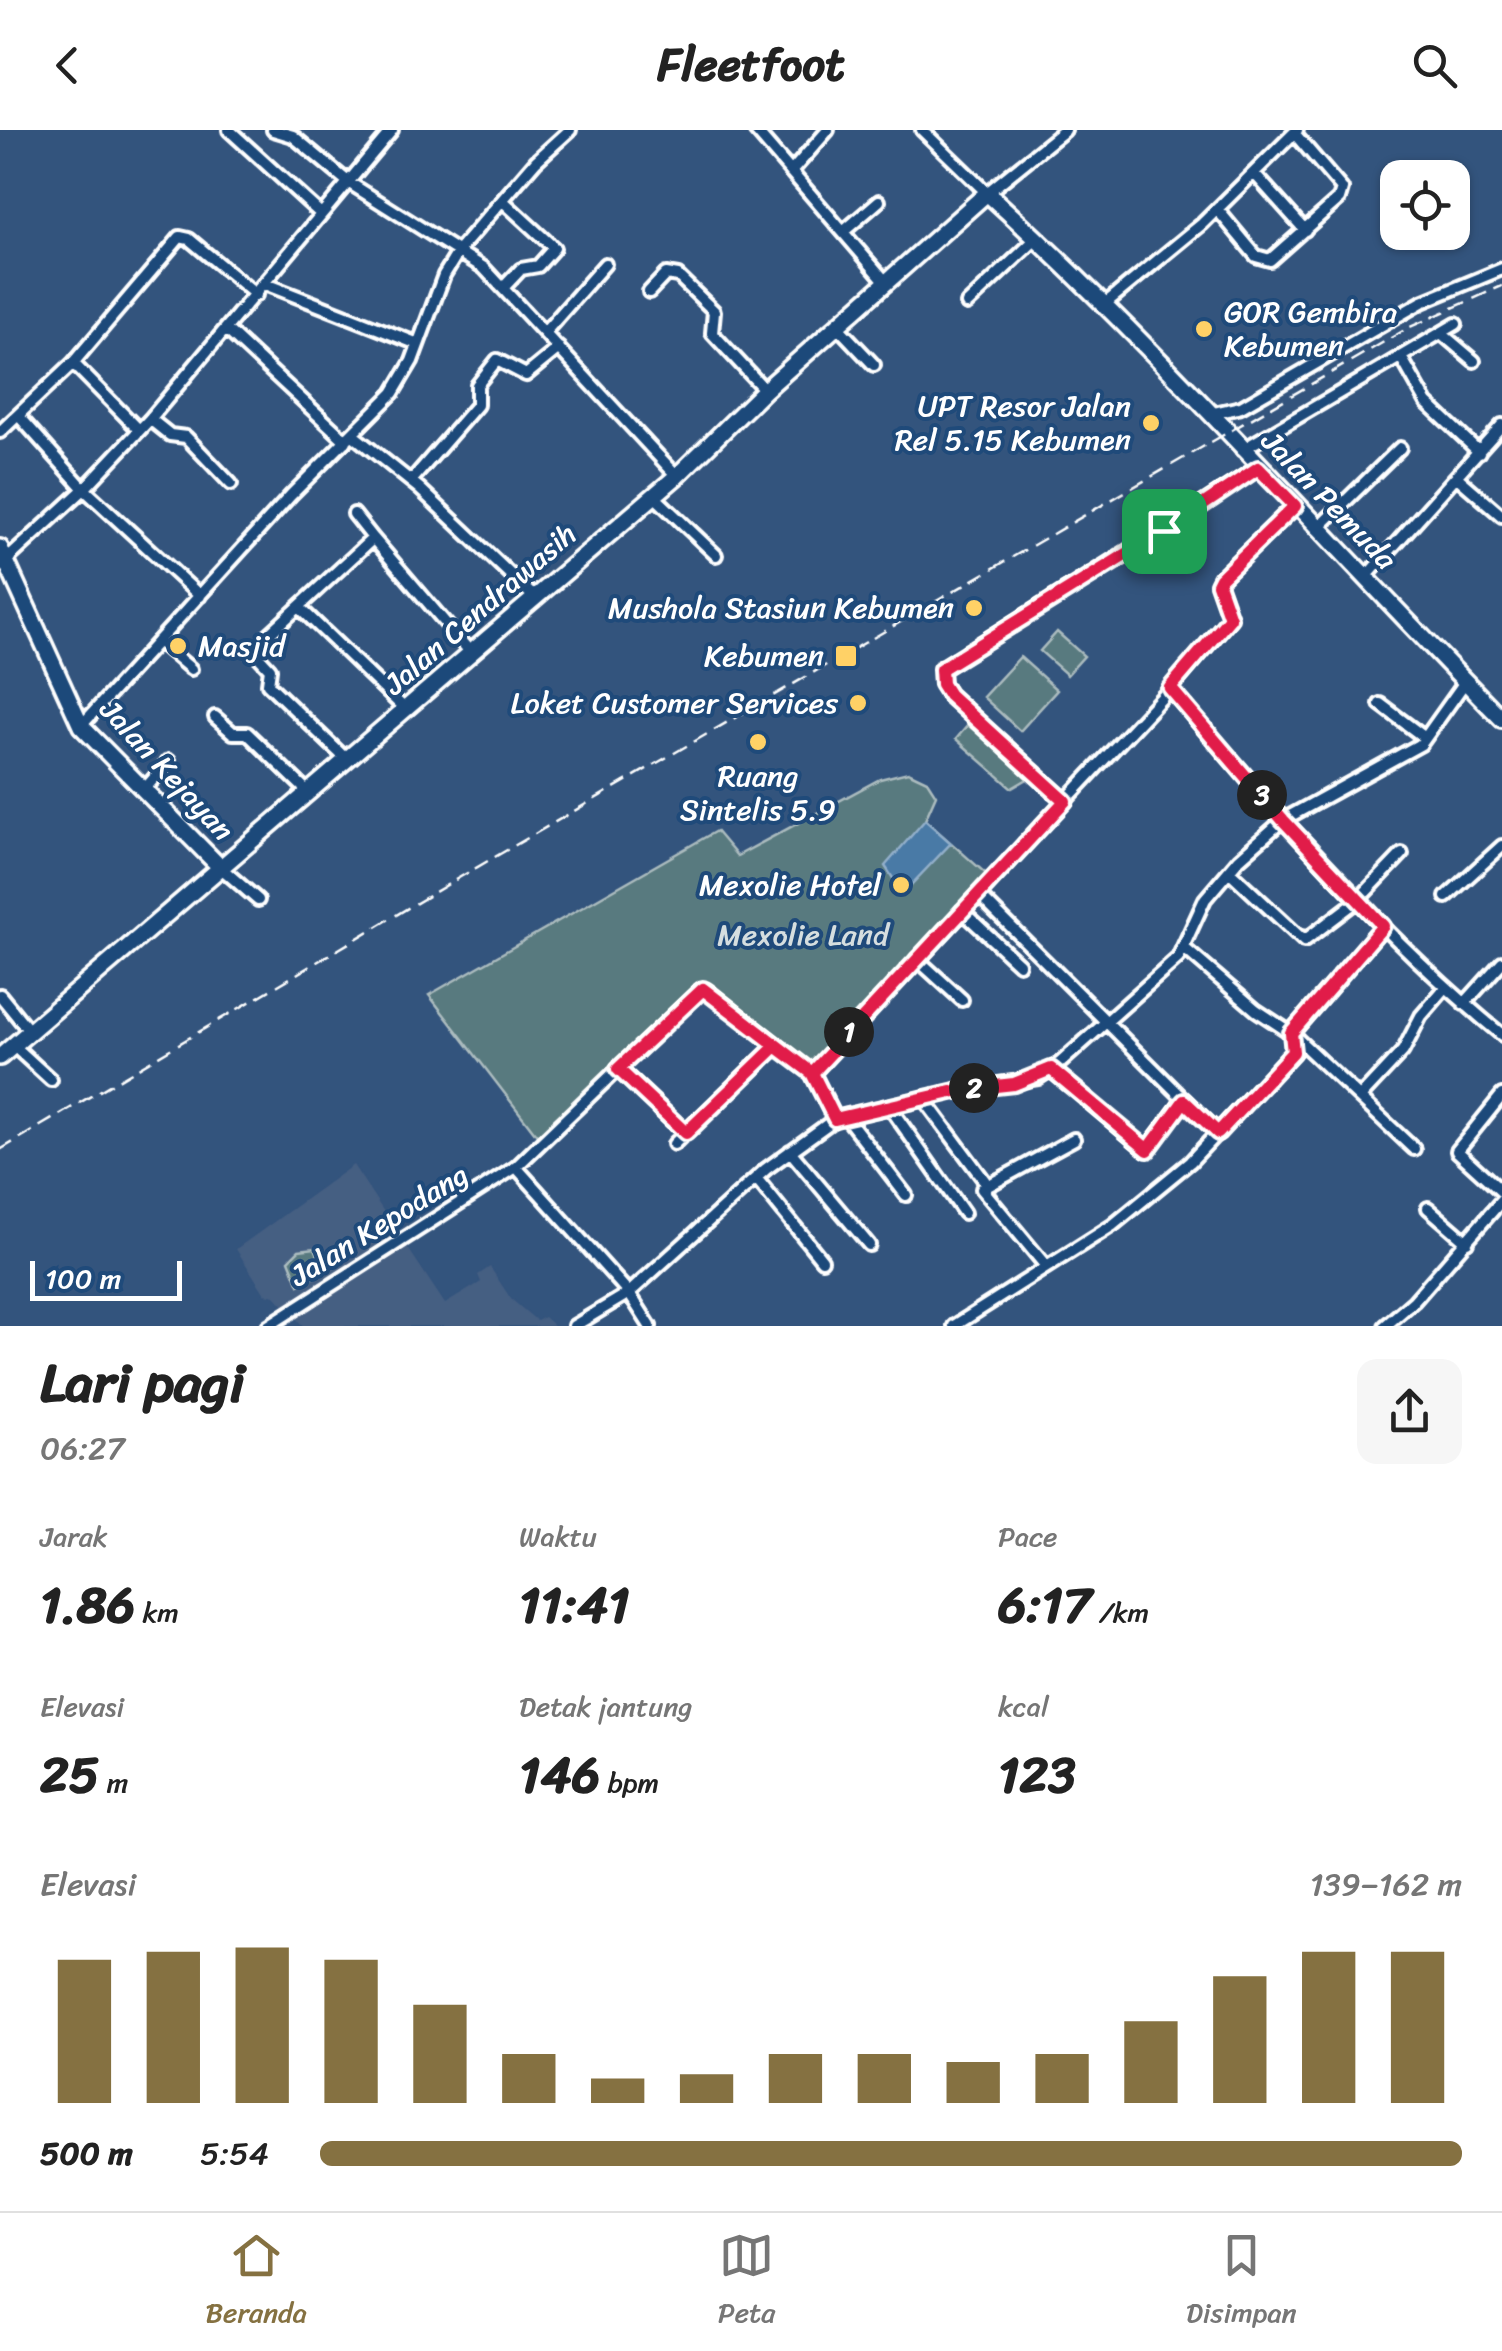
<!DOCTYPE html>
<html lang="id">
<head>
<meta charset="utf-8">
<style>
	:root { --surface:#fff; --page:#f6f6f6; --text:#222; --muted:#767676; --line:#e0e0e0; --accent:#857141 }
	body { margin:0; font-family:Sriracha,sans-serif; background:var(--page); color:var(--text); height:100vh; display:flex; flex-direction:column; font-size:38px; white-space:nowrap }
	* { box-sizing:border-box; margin:0 }
	p { font-size:32px; color:var(--muted) }
	.icon { flex:none; width:55px; height:55px; fill:none; stroke:currentColor; stroke-width:2; stroke-linecap:round; stroke-linejoin:round }
	.map { position:relative; height:1196px; overflow:hidden }
	.sheet { display:flex; flex-direction:column; background:var(--surface); flex:1 }
	.sheet>* { flex:none }
	.buttons { position:absolute; left:1380px; top:30px; display:grid; gap:20px }
	.buttons a { display:grid; place-items:center; width:90px; height:90px; border-radius:20px; background:var(--surface); box-shadow:0 2px 8px #0004; font-size:50px }
	.scale { position:absolute; left:30px; bottom:25px; width:152px; box-sizing:border-box; padding-left:10px; border:5px solid #fff; border-top:0; font-size:28px; line-height:35px; white-space:nowrap; color:#fff; -webkit-text-stroke:8px #1f4a7a; paint-order:stroke }
	.pin { position:absolute; display:grid; place-items:center; width:85px; height:85px; color:#fff; margin:-42px; border-radius:20px; box-shadow:0 5px 15px #0006 }
	.km { position:absolute; width:50px; height:50px; margin:-25px; border-radius:50%; background:#222; color:#fff; font-size:28px; line-height:50px; text-align:center }
	.round { display:grid; place-items:center; flex:none; width:105px; height:105px; border-radius:20px; background:var(--page) }
	.headline { display:flex; align-items:center; justify-content:space-between; height:170px; padding:0 40px }
	h1 { font-size:55px; font-weight:700; line-height:75px }
	.metrics { display:grid; grid-template-columns:repeat(3,1fr); gap:15px; height:170px; padding:10px 40px }
	.metrics div { display:grid; align-content:center }
	.metrics b { font-size:50px; font-weight:700 }
	.metrics small { font-size:28px; font-weight:400 }
	.metrics p { font-size:28px }
	.chart { height:280px; padding:20px 40px }
	.chart p { display:flex; justify-content:space-between }
	.chart svg { width:100%; height:180px; margin-top:10px; stroke:var(--accent); stroke-width:6 }
	ul { padding:0 40px; list-style:none; font-size:32px }
	li { display:grid; grid-template-columns:160px 120px 1fr; align-items:center; height:75px }
	li i { height:25px; border-radius:12px; background:var(--accent) }
	header { display:flex; justify-content:space-between; align-items:center; height:130px; padding:0 40px; background:var(--surface); font-size:45px; font-weight:700 }
	.tabs { display:flex; justify-content:space-around; align-items:center; height:140px; border-top:2px solid var(--line); background:var(--surface); font-size:28px; color:var(--muted) }
	.tabs a { display:grid; justify-items:center; gap:5px }
	.tabs .selected { color:var(--accent) }
	.map>svg:first-child { display:block }
	.built { fill:#455e82 }
	.green { fill:#597a7f; stroke:#acbcbf; stroke-width:2.5 }
	.water { fill:#4a7aa6; stroke:#92afca; stroke-width:2.5 }
	.lines { fill:none; stroke-linecap:round; stroke-linejoin:round }
	.minor-casing { stroke:#fff; stroke-width:18 }
	.secondary-casing { stroke:#fff; stroke-width:22 }
	.minor { stroke:#1f4a7a; stroke-width:10 }
	.secondary { stroke:#1f4a7a; stroke-width:15 }
	.rail { stroke:#fff; stroke-width:2.5; stroke-dasharray:15 8; stroke-linecap:butt }
	.route-casing { stroke:#fff; stroke-width:20 }
	.route { stroke:#e11d48; stroke-width:12 }
	.poi-dot { fill:#ffd166; stroke:#1f4a7a; stroke-width:4 }
	.labels { text-anchor:middle; stroke-width:8; stroke-linejoin:round; paint-order:stroke }
	.poi-label { font-size:30px; fill:#fff; stroke:#1f4a7a; text-anchor:end }
	.street-label { font-size:30px; fill:#fff; stroke:#1f4a7a }
	.park-label { font-size:30px; fill:#d6dedf; stroke:#1f4a7a }
</style>
</head>
<body>
<header><svg class="icon" aria-label="back" viewBox="0 0 24 24"><path d="M15 5l-7 7 7 7"/></svg>Fleetfoot<svg class="icon" aria-label="search" viewBox="0 0 24 24"><circle cx="10" cy="10" r="6"/><path d="M15 15l6 6"/></svg></header>
<div class="map">
<svg width="1502" height="1196" viewBox="0 0 1502 1196">
	<rect width="100%" height="100%" fill="#33547d"/>
	<filter id="ink" filterUnits="userSpaceOnUse"><feTurbulence type="fractalNoise" baseFrequency=".01" numOctaves="2"/><feDisplacementMap in="SourceGraphic" scale="20" xChannelSelector="R" yChannelSelector="G"/><feConvolveMatrix kernelMatrix="1 2 1 2 8 2 1 2 1" color-interpolation-filters="sRGB"/></filter>
	<g filter="url(#ink)">
		<path class="built" d="M353,1035L445,1174L481,1152L478,1145L490,1137L511,1169L537,1191L544,1187L554,1196H303L275,1166L265,1164L236,1119Z"/>
		<path class="green" d="M1057,502L1084,526L1067,545L1040,521Z
			M1020,527L1057,560L1020,601L983,567Z
			M968,595L1029,648L1012,658L956,609Z
			M908,642L927,651L936,665L925,690L992,749L812,943L702,854L542,1012L429,865L716,701L737,726L880,649Z
			M315,1118L318,1125L312,1135L314,1147L299,1155L289,1130L299,1120Z"/>
		<path class="water" d="M925,690L951,713L910,756H898L885,736Z"/>
		<g class="lines">
			<defs>
				<path id="minor" d="M229,0L321,84
					M273,0L293,6L348,52L484,138L677,346
					M755,0L886,152
					M922,0L987,63L1065,0
					M791,42L828,0
					M1254,43L1305,100
					M1217,79L1256,126L1270,130L1339,69L1342,59L1294,3
					M843,102L879,71
					M265,154L418,214
					M503,158L521,139L538,136L554,118L504,72
					M649,162L666,144L678,146L714,181L712,203L765,260
					M1106,173L1202,94L1297,0
					M967,174L1037,108
					M837,196L874,235
					M227,200L346,311
					M545,202L605,134
					M1441,203L1474,231
					M1401,227L1427,273L1479,322
					M73,233L139,300
					M1210,284L1241,277L1422,172L1502,139
					M18,285L84,359L200,466
					M150,289L170,305L186,307L231,354
					M0,302L73,233L180,107L189,109L256,165
					M353,305L419,358L535,468
					M1242,320L1456,194
					M1457,347L1502,386
					M411,351L477,275V255L497,230L526,245L559,218
					M654,366L716,425
					M1295,376L1221,448L1218,454L1230,488L1170,559C1274,680 1378,804 1502,905
					M354,384L373,408
					M1317,399L1400,318
					M0,436L84,359L150,289L392,0
					M1365,448L1502,295
					M299,477L405,579
					M158,511L191,539
					M1380,574L1425,608
					M215,587L233,603H247L308,662
					M81,596L291,365L393,263L412,231L444,145L460,119L536,31L570,0
					M346,629L268,554L270,539L257,525L265,508L369,412L373,408L471,523
					M143,661L169,631
					M1065,671L1170,559
					M220,737L258,770
					M1229,741L1304,811L1358,770L1402,724
					M978,764L1218,1003
					M1446,767L1502,716
					M962,781L1019,834
					M1383,796L1291,903L1414,1019
					M917,829L962,870
					M0,865L30,902
					M1464,874L1502,832
					M14,916L51,950
					M619,939L685,1003L776,916
					M1051,939L1146,1020L1183,971
					M812,943L835,989
					M1502,965L1457,1021L1502,1062
					M1360,967L1403,921L1421,886L1446,857
					M923,968L987,1054
					M889,976L964,1083
					M846,987L906,1065
					M674,1014L685,1003
					M790,1021L869,1115
					M516,1037L629,1163L650,1196
					M756,1048L822,1130
					M1428,1078L1467,1112
					M1045,1135L982,1059L1074,1009
					M268,1196L516,1037L700,860H707L812,943L1065,671L949,565L942,554L941,539L1258,338
					M574,1196L629,1163L766,1039L835,989L960,960L1038,948L1059,934L1178,828L1205,769L1239,729L1283,690L1421,614L1465,552
					M954,1196L1113,1095L1190,1032L1293,922L1291,903L1256,880L1184,818
					M1385,1196L1414,1171L1502,1070"/>
				<path id="secondary" d="M0,418L81,596L220,737
					M0,927L677,346L765,260L987,63C1169,228 1329,414 1502,589"/>
			</defs>
			<use href="#minor" class="minor-casing"/>
			<use href="#secondary" class="secondary-casing"/>
			<use href="#minor" class="minor"/>
			<use href="#secondary" class="secondary"/>
			<path class="rail" d="M0,1020L462,746L1408,198L1502,156"/>
		</g>
	</g>
	<g class="lines" filter="url(#ink)">
		<defs>
			<path id="route" d="M1164,401L941,539L942,554L949,565L1065,671L812,943L703,859L618,939L686,1003L776,916L812,943L835,989L960,960L1014,954L1051,939L1148,1020L1184,971L1218,1003L1293,922L1291,903L1383,796L1283,690L1170,558L1230,488L1218,454L1221,448L1295,376L1258,338L1164,401"/>
		</defs>
		<use href="#route" class="route-casing"/>
		<use href="#route" class="route"/>
	</g>
	<g class="poi-dot">
		<circle cx="1204" cy="199" r="10"/>
		<circle cx="1151" cy="293" r="10"/>
		<circle cx="974" cy="478" r="10"/>
		<circle cx="178" cy="516" r="10"/>
		<rect x="834" y="514" width="24" height="24" rx="5"/>
		<circle cx="858" cy="573" r="10"/>
		<circle cx="758" cy="612" r="10"/>
		<circle cx="901" cy="755" r="10"/>
	</g>
	<g class="labels">
		<g class="poi-label">
			<text x="1224" y="192" text-anchor="start">GOR Gembira<tspan x="1224" dy="34">Kebumen</tspan></text>
			<text x="1131" y="286">UPT Resor Jalan<tspan x="1131" dy="34">Rel 5.15 Kebumen</tspan></text>
			<text x="954" y="488">Mushola Stasiun Kebumen</text>
			<text x="198" y="526" text-anchor="start">Masjid</text>
			<text x="824" y="536">Kebumen</text>
			<text x="838" y="583">Loket Customer Services</text>
			<text x="758" y="656" text-anchor="middle">Ruang<tspan x="758" dy="34">Sintelis 5.9</tspan></text>
			<text x="881" y="765">Mexolie Hotel</text>
		</g>
		<g class="street-label">
			<text transform="translate(1329 370) rotate(46)" y="10">Jalan Pemuda</text>
			<text transform="translate(480 479) rotate(-41)" y="10">Jalan Cendrawasih</text>
			<text transform="translate(167 640) rotate(47)" y="10">Jalan Kejayan</text>
			<text transform="translate(379 1095) rotate(-32)" y="10">Jalan Kepodang</text>
		</g>
		<g class="park-label">
			<text x="803" y="815">Mexolie Land</text>
		</g>
	</g>
</svg>
<div class="buttons">
<a><svg class="icon" aria-label="locate" viewBox="0 0 24 24"><circle cx="12" cy="12" r="6"/><path d="M12 2v4M12 18v4M2 12h4M18 12h4"/></svg></a>
</div>
<div class="scale">100 m</div>
<div class="pin" style="left:1164px;top:401px;background:#1e9e55"><svg class="icon" aria-label="arrive" viewBox="0 0 24 24"><path d="M6 21V4h12l-3 4 3 4H6"/></svg></div>
<b class="km" style="left:849px;top:902px">1</b>
<b class="km" style="left:974px;top:958px">2</b>
<b class="km" style="left:1262px;top:665px">3</b>
</div>
<section class="sheet">
<div class="headline"><div><h1>Lari pagi</h1><p>06:27</p></div><a class="round"><svg class="icon" aria-label="share" viewBox="0 0 24 24"><path d="M12 15V3M7 8l5-5 5 5M5 13v7h14v-7"/></svg></a></div>
<div class="metrics">
<div><p>Jarak</p><b>1.86<small> km</small></b></div>
<div><p>Waktu</p><b>11:41</b></div>
<div><p>Pace</p><b>6:17<small> /km</small></b></div>
</div>
<div class="metrics">
<div><p>Elevasi</p><b>25<small> m</small></b></div>
<div><p>Detak jantung</p><b>146<small> bpm</small></b></div>
<div><p>kcal</p><b>123</b></div>
</div>
<div class="chart"><p><span>Elevasi</span>139–162 m</p>
<svg viewBox="0 0 160 44" preserveAspectRatio="none"><path d="M5 44V9M15 44V7M25 44V6M35 44V9M45 44V20M55 44V32M65 44V38M75 44V37M85 44V32M95 44V32M105 44V34M115 44V32M125 44V24M135 44V13M145 44V7M155 44V7"/></svg>
</div>
<ul>
<li><b>500 m</b>5:54<i style="width:100%"></i></li>
</ul>
</section>
<nav class="tabs">
<a class="selected"><svg class="icon" aria-label="home" viewBox="0 0 24 24"><path d="M3 11l9-7 9 7M6 9v11h12V9"/></svg>Beranda</a>
<a><svg class="icon" aria-label="map" viewBox="0 0 24 24"><path d="M3 6l6-2 6 2 6-2v14l-6 2-6-2-6 2zM9 4v14M15 6v14"/></svg>Peta</a>
<a><svg class="icon" aria-label="saved" viewBox="0 0 24 24"><path d="M7 4h10v16l-5-4-5 4z"/></svg>Disimpan</a>
</nav>
</body>
</html>
